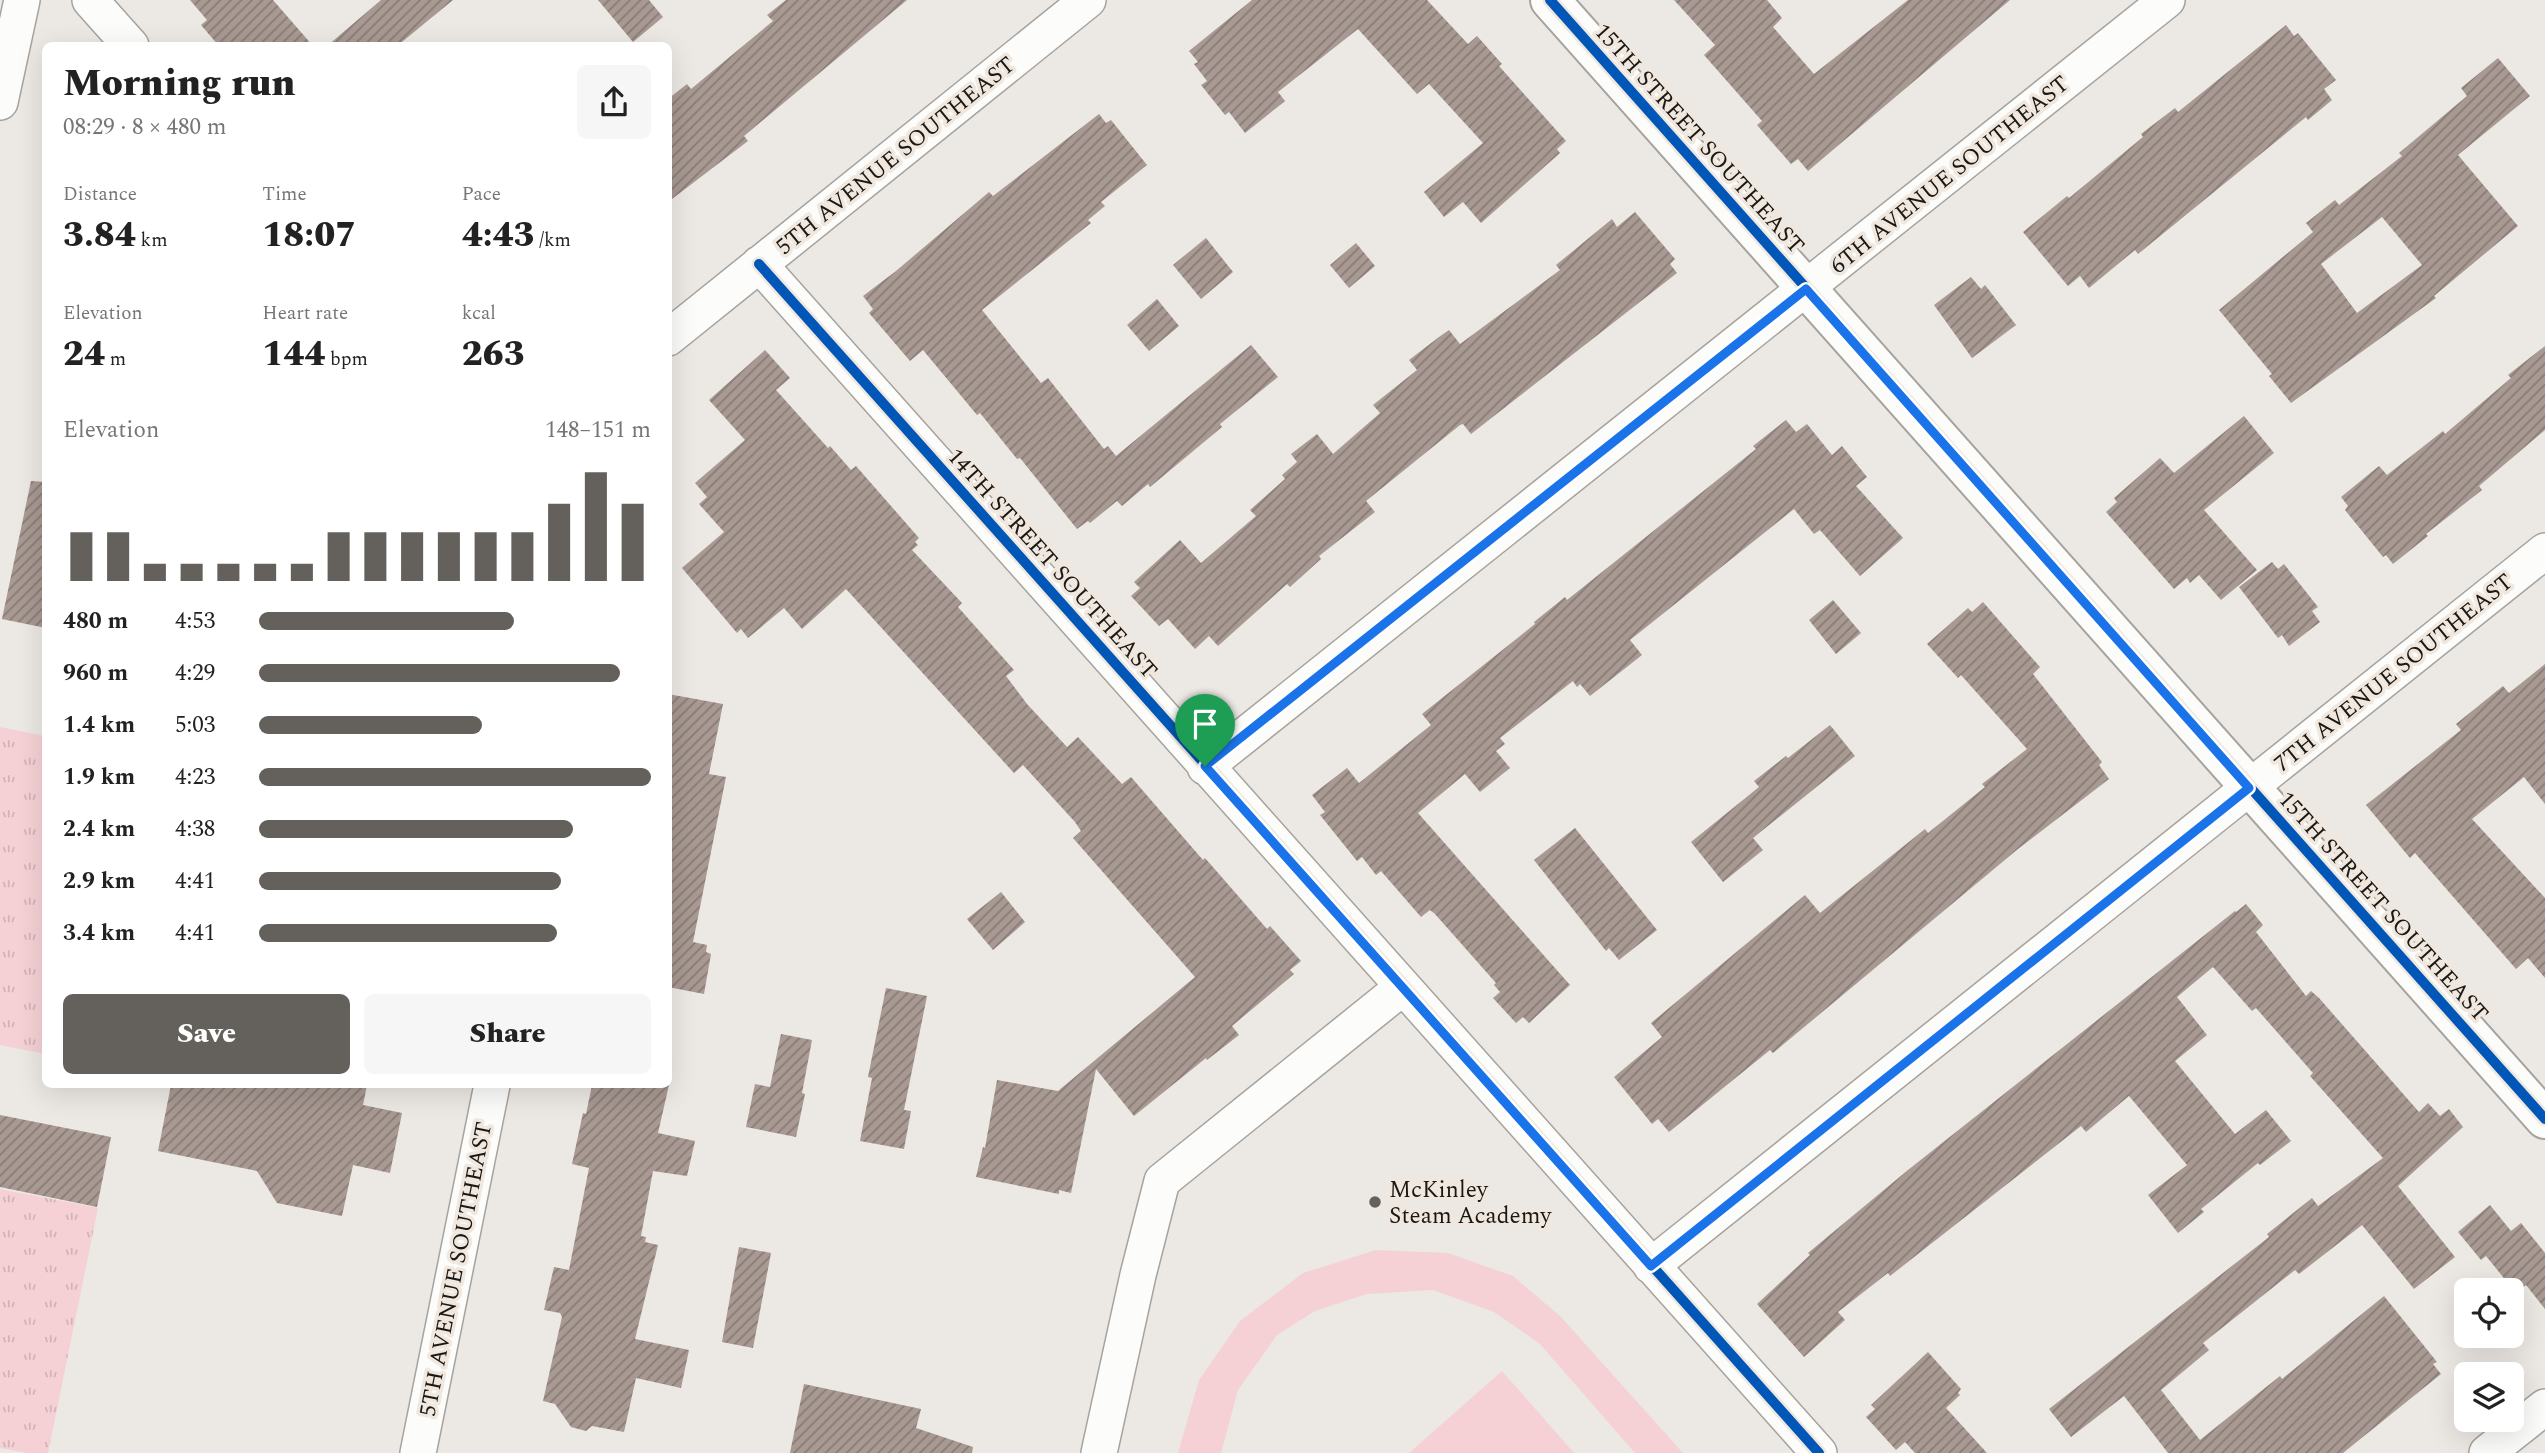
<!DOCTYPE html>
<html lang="en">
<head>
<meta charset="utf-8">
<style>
	:root { --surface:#fff; --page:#f6f6f6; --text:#222; --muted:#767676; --accent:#64615c }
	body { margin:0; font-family:Spectral,serif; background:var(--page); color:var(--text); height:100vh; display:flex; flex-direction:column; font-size:26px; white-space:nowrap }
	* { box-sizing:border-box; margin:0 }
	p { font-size:23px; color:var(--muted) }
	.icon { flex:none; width:38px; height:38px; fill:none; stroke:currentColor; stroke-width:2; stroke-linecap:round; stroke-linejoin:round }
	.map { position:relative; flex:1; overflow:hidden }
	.side { position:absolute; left:42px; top:42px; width:630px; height:1046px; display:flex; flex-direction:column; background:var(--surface); border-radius:10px; box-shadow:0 7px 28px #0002 }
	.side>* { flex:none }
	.tools { position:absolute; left:2454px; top:1278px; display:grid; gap:14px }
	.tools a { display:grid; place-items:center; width:70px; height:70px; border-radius:10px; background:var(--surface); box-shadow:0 7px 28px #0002; font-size:35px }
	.pin { position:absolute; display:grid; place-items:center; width:60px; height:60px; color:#fff; margin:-72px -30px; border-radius:50% 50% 50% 0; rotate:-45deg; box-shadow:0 0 7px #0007 }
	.pin .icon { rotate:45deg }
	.round { display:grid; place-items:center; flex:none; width:74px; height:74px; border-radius:10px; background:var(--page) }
	.overview { display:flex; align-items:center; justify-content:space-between; height:119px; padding:0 21px }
	h1 { font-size:38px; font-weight:800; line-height:52px }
	.figures { display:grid; grid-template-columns:repeat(3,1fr); gap:10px; height:119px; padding:7px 21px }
	.figures div { display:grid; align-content:center }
	.figures b { font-size:35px; font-weight:800 }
	.figures small { font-size:19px; font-weight:400 }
	.figures p { font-size:19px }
	.chart { height:196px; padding:14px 21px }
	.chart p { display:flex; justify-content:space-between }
	.chart svg { width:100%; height:126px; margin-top:7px; stroke:var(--accent); stroke-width:6 }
	.cta { display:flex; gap:14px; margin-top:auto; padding:14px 21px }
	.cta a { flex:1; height:80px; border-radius:10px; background:var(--accent); color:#fff; font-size:28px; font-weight:800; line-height:80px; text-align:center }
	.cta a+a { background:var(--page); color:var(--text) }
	ul { padding:0 21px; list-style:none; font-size:23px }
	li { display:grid; grid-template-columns:112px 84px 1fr; align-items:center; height:52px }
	li i { height:18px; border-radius:9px; background:var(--accent) }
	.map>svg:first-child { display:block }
	.park { fill:url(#park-tufts) }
	.garden { fill:#f5d1d5 }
	.building { fill:url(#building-hatch); fill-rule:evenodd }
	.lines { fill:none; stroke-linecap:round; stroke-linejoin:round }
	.street-casing { stroke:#a6a39f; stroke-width:38 }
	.secondary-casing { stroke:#a6a39f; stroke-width:42 }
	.street { stroke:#fcfcfb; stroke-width:35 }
	.secondary { stroke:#fcfcfb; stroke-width:38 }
	.cycleway-casing { stroke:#f0e8df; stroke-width:15 }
	.cycleway { stroke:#0057b8; stroke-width:10 }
	.route-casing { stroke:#fff; stroke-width:14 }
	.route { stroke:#1a73e8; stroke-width:9 }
	.poi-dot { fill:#64615c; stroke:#f0e8df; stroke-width:2.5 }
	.labels { text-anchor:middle; stroke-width:7; stroke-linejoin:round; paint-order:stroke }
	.street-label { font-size:23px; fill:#1a1814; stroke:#f0e8df }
	.poi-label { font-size:23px; fill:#1a1814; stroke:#f0e8df; text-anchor:start }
</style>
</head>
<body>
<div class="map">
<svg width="2545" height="1453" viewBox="0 0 2545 1453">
	<defs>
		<pattern id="park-tufts" width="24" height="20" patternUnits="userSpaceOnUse" patternTransform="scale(1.75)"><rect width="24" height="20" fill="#f5d1d5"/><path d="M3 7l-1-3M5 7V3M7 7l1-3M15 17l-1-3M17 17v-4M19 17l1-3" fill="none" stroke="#d1b3b6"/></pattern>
		<pattern id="building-hatch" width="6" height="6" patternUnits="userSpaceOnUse" patternTransform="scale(1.75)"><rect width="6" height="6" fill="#a89992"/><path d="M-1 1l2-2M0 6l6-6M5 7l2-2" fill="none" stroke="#887c76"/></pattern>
	</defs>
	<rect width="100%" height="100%" fill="#ece8e3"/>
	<path class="park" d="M0,727L45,736V1054L0,1045Z
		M0,1189L98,1208L48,1453H27L0,1448Z"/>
	<path class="garden" d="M1376,1250L1448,1253L1513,1276L1561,1317L1683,1453H1635L1539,1343L1494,1312L1433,1290L1367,1294L1315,1311L1277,1335L1238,1390L1221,1453H1178L1199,1380L1240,1321L1303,1273Z
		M1502,1371L1574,1453H1409Z"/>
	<path class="building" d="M190,0H273L313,46H219L201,25L207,20Z
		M381,0H453L397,46H327Z
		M598,0H649L663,17L633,42Z
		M786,0H907L744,136L748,141L668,202V99L687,84L691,89L773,21L767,15Z
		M1252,0H1427L1468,44L1477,36L1502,64L1499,66L1566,141L1557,149L1560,153L1481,223L1463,202L1444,217L1424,192L1483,143L1429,84L1417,94L1358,29L1278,92L1285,101L1245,133L1229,112L1225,115L1201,85L1207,81L1194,64L1198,62L1189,51Z
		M1674,0H1767L1782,18L1773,27L1814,74L1908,0H2010L1808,171L1798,159L1791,164L1757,125L1762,121L1704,55L1715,45Z
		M2286,25L2294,36L2298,33L2336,80L2324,89L2332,100L2308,120L2306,117L2138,254L2135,250L2089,288L2080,276L2068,286L2023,232L2067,196L2069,198L2143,137L2141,134L2175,108L2178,112Z
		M2498,58L2530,96L2458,155L2518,226L2434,296L2436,298L2291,403L2269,376L2272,374L2219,310L2313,232L2306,223L2335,200L2339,205L2402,156L2399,153L2467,96L2461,88ZM2382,217L2422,265L2357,313L2321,264Z
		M1099,114L1106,123L1111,120L1147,165L1101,202L1105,206L1088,220L1091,223L982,310L1041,383L1048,378L1104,449L1108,446L1116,456L1251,345L1278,377L1220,424L1222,427L1150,487L1148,484L1122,506L1117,501L1090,523L1088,521L1077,529L1020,458L1017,459L980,413L977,415L923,350L910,361L869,313L873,309L863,296L896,271L989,192L993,196Z
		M1635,212L1675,259L1670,264L1677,273L1471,434L1463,424L1460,425L1366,501L1375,512L1319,556L1321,559L1290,587L1287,584L1218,646L1209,636L1195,649L1168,619L1159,626L1131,596L1140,588L1134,582L1180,540L1201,563L1256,516L1250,510L1285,479L1282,475L1297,462L1291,454L1317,434L1333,454L1380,413L1373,405L1417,370L1409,360L1439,337L1449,330L1460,344L1560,270L1556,265L1612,219L1617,227Z
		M1206,238L1233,272L1201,299L1173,265Z
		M1356,243L1375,266L1349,288L1330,265Z
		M1971,277L1981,289L1985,285L2016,325L1972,358L1934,305Z
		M1157,299L1179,326L1149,351L1127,325Z
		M2545,346V430L2479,486L2482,490L2426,534L2428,536L2393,564L2386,555L2383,557L2345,510L2348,506L2341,497L2379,466L2387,475L2443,431L2445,434L2511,378L2508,375Z
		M765,350L790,378L776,390L828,448L830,446L851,470L856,466L919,538L915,542L918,545L912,550L962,603L958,607L1014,670L1006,676L1027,704L1067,747L1078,737L1122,784L1131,777L1203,860L1205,858L1267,929L1270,926L1301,961L1290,970L1294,974L1232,1026L1239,1035L1207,1060L1206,1058L1134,1116L1096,1069L1071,1193L1059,1190V1194L976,1177L983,1147L985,1148L997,1080L1058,1091L1195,977L1073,838L1081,831L1075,822L1023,765L1014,773L846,589L802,629L784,608L748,638L741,629L737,633L682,568L724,532L699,504L707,497L695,483L745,440L709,400Z
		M2244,416L2274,453L2204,510L2257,570L2221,600L2199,575L2190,583L2187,578L2174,589L2106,512L2117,502L2114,498L2160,458L2174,473Z
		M1786,420L1796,432L1807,424L1832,455L1842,446L1867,477L1856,486L1903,538L1860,576L1820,530L1814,534L1794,509L1630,640L1642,655L1590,696L1580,684L1577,687L1573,681L1500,738L1505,744L1496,751L1510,768L1480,792L1465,774L1418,813L1570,985L1529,1023L1523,1017L1516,1023L1493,998L1500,992L1494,985L1496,983L1435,914L1430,910L1421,917L1381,871L1376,875L1362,857L1357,861L1320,815L1325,812L1312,795L1347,768L1359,783L1431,725L1422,714L1535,624L1534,622L1565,597L1567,600L1756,449L1753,446Z
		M31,481L46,482V628L2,619Z
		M2272,562L2278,569L2284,564L2318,607L2312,611L2320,622L2289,646L2282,635L2278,638L2239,587Z
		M1833,600L1861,633L1836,654L1809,620Z
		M1983,602L2040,667L2033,674L2102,762L2099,765L2109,779L2018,849L1773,1053L1770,1050L1669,1132L1658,1119L1652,1124L1614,1077L1662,1037L1651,1023L1805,895L1820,913L1925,829L1928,833L1985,787L1982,784L2027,749L1961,675L1958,678L1927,644L1968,608L1972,612Z
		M2545,664V804L2524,777L2472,819L2545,898V978L2528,958L2516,969L2415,853L2410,858L2366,805L2461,730L2456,724L2503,686L2509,693Z
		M668,694L723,704L709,774L726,777L693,942L707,945L706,952L711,954L704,994L668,987Z
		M1830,725L1855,756L1753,838L1763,850L1723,882L1691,842L1759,787L1754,781L1786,756L1788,758Z
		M1575,828L1657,930L1619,960L1609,948L1606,951L1534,860Z
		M1001,892L1025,922L993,950L967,919Z
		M2246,904L2263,925L2256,932L2306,996L2311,991L2319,998L2419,1112L2428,1103L2440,1116L2449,1109L2463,1127L2398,1186L2455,1257L2414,1289L2362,1225L2299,1274L2295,1270L2203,1343L2209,1350L2161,1390L2200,1440L2280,1376L2282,1379L2384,1296L2437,1362L2433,1364L2441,1374L2343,1453H2168L2124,1396L2071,1437L2049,1409L2269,1237L2267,1234L2312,1198L2318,1206L2383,1158L2310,1076L2313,1073L2256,1008L2252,1011L2213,967L2177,997L2207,1035L2175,1061L2235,1134L2266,1110L2291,1141L2260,1165L2258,1163L2201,1209L2204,1212L2178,1233L2148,1195L2187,1165L2129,1096L2086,1132L2081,1126L1890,1276L1888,1273L1838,1312L1845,1320L1804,1357L1757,1304L1810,1255L1808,1253L1908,1170L2235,911L2236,912Z
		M886,988L927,996L904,1110L911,1111L904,1149L860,1141L872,1078L868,1077Z
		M781,1034L812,1040L802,1093L805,1094L796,1137L746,1127L755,1084L770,1087Z
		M171,1085H367L363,1105L402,1113L390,1173L353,1165L342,1216L277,1203L257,1171L158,1151Z
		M592,1085H669L658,1133L695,1141L687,1176L653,1171L641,1236L646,1237L645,1242L658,1245L635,1339L689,1350L681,1388L636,1378L624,1432L592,1426L586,1431L571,1427L555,1404L543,1401L562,1317L560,1313L544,1310L554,1267L569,1270L589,1168L572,1164L583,1113L586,1114Z
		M0,1115L111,1137L97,1207L0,1187Z
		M2490,1205L2511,1231L2521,1223L2545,1253V1309L2526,1285L2516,1293L2486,1256L2481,1260L2458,1232Z
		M739,1247L771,1253L753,1348L722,1342Z
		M1928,1352L1961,1389L1958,1393L1960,1395L1946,1408L1987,1453H1915L1905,1442L1896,1450L1866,1417L1875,1409L1871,1405Z
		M804,1384L921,1409L916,1428L973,1447L972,1453H790Z"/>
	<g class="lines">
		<defs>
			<path id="street" d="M90,0L131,46
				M0,102L22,0
				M759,264L1819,1453
				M668,338L1088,0
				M1205,767L2167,0
				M1651,1266L2545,551
				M418,1453L492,1085
				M1099,1453L1138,1275L1162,1181L1403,987
				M2487,1453L2545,1407"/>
			<path id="secondary" d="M1550,0L2545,1119"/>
		</defs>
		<use href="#street" class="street-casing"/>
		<use href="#secondary" class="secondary-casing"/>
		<use href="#street" class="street"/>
		<use href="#secondary" class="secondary"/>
		<defs>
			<path id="cycleway" d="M1550,0L2545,1119
				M759,264L1819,1453"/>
		</defs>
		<use href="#cycleway" class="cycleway-casing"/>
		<use href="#cycleway" class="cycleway"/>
	</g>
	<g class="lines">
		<defs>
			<path id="route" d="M1806,289L2249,788L1651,1266L1205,766Z"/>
		</defs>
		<use href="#route" class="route-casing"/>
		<use href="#route" class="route"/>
	</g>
	<circle class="poi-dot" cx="1375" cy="1202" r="7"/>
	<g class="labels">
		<g class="street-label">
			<text transform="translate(1700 138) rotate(48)" y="8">15TH STREET SOUTHEAST</text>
			<text transform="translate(895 155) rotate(-39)" y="8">5TH AVENUE SOUTHEAST</text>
			<text transform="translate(1949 174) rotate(-39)" y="8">6TH AVENUE SOUTHEAST</text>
			<text transform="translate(1053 563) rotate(48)" y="8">14TH STREET SOUTHEAST</text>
			<text transform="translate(2393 672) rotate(-39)" y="8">7TH AVENUE SOUTHEAST</text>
			<text transform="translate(2384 906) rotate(48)" y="8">15TH STREET SOUTHEAST</text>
			<text transform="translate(455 1269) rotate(-79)" y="8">5TH AVENUE SOUTHEAST</text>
		</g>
		<g class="poi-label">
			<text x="1389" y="1197">McKinley<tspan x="1389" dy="26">Steam Academy</tspan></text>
		</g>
	</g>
</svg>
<div class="tools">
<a><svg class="icon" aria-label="locate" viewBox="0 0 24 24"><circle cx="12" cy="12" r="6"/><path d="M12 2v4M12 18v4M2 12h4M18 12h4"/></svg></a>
<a><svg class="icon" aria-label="layers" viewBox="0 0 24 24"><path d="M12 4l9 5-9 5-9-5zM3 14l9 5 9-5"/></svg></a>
</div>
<div class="pin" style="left:1205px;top:766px;background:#1e9e55"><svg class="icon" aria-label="arrive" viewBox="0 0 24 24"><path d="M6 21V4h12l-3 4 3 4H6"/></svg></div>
<section class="side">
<div class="overview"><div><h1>Morning run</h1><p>08:29 · 8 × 480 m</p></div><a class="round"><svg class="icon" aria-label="share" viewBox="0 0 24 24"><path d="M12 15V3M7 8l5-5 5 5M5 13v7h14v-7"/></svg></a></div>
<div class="figures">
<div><p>Distance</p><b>3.84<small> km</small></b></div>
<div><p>Time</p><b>18:07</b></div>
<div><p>Pace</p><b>4:43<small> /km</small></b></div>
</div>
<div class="figures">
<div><p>Elevation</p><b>24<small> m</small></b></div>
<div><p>Heart rate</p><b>144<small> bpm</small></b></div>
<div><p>kcal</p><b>263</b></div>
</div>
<div class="chart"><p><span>Elevation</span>148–151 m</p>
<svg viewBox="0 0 160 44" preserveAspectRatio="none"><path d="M5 44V27M15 44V27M25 44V38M35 44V38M45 44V38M55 44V38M65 44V38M75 44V27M85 44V27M95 44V27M105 44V27M115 44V27M125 44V27M135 44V17M145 44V6M155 44V17"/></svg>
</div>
<ul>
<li><b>480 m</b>4:53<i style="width:65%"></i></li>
<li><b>960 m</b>4:29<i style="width:92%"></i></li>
<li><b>1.4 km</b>5:03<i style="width:57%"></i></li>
<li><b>1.9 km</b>4:23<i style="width:100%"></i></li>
<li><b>2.4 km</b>4:38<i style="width:80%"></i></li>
<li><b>2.9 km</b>4:41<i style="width:77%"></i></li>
<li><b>3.4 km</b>4:41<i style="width:76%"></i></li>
</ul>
<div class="cta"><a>Save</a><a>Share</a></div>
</section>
</div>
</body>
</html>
